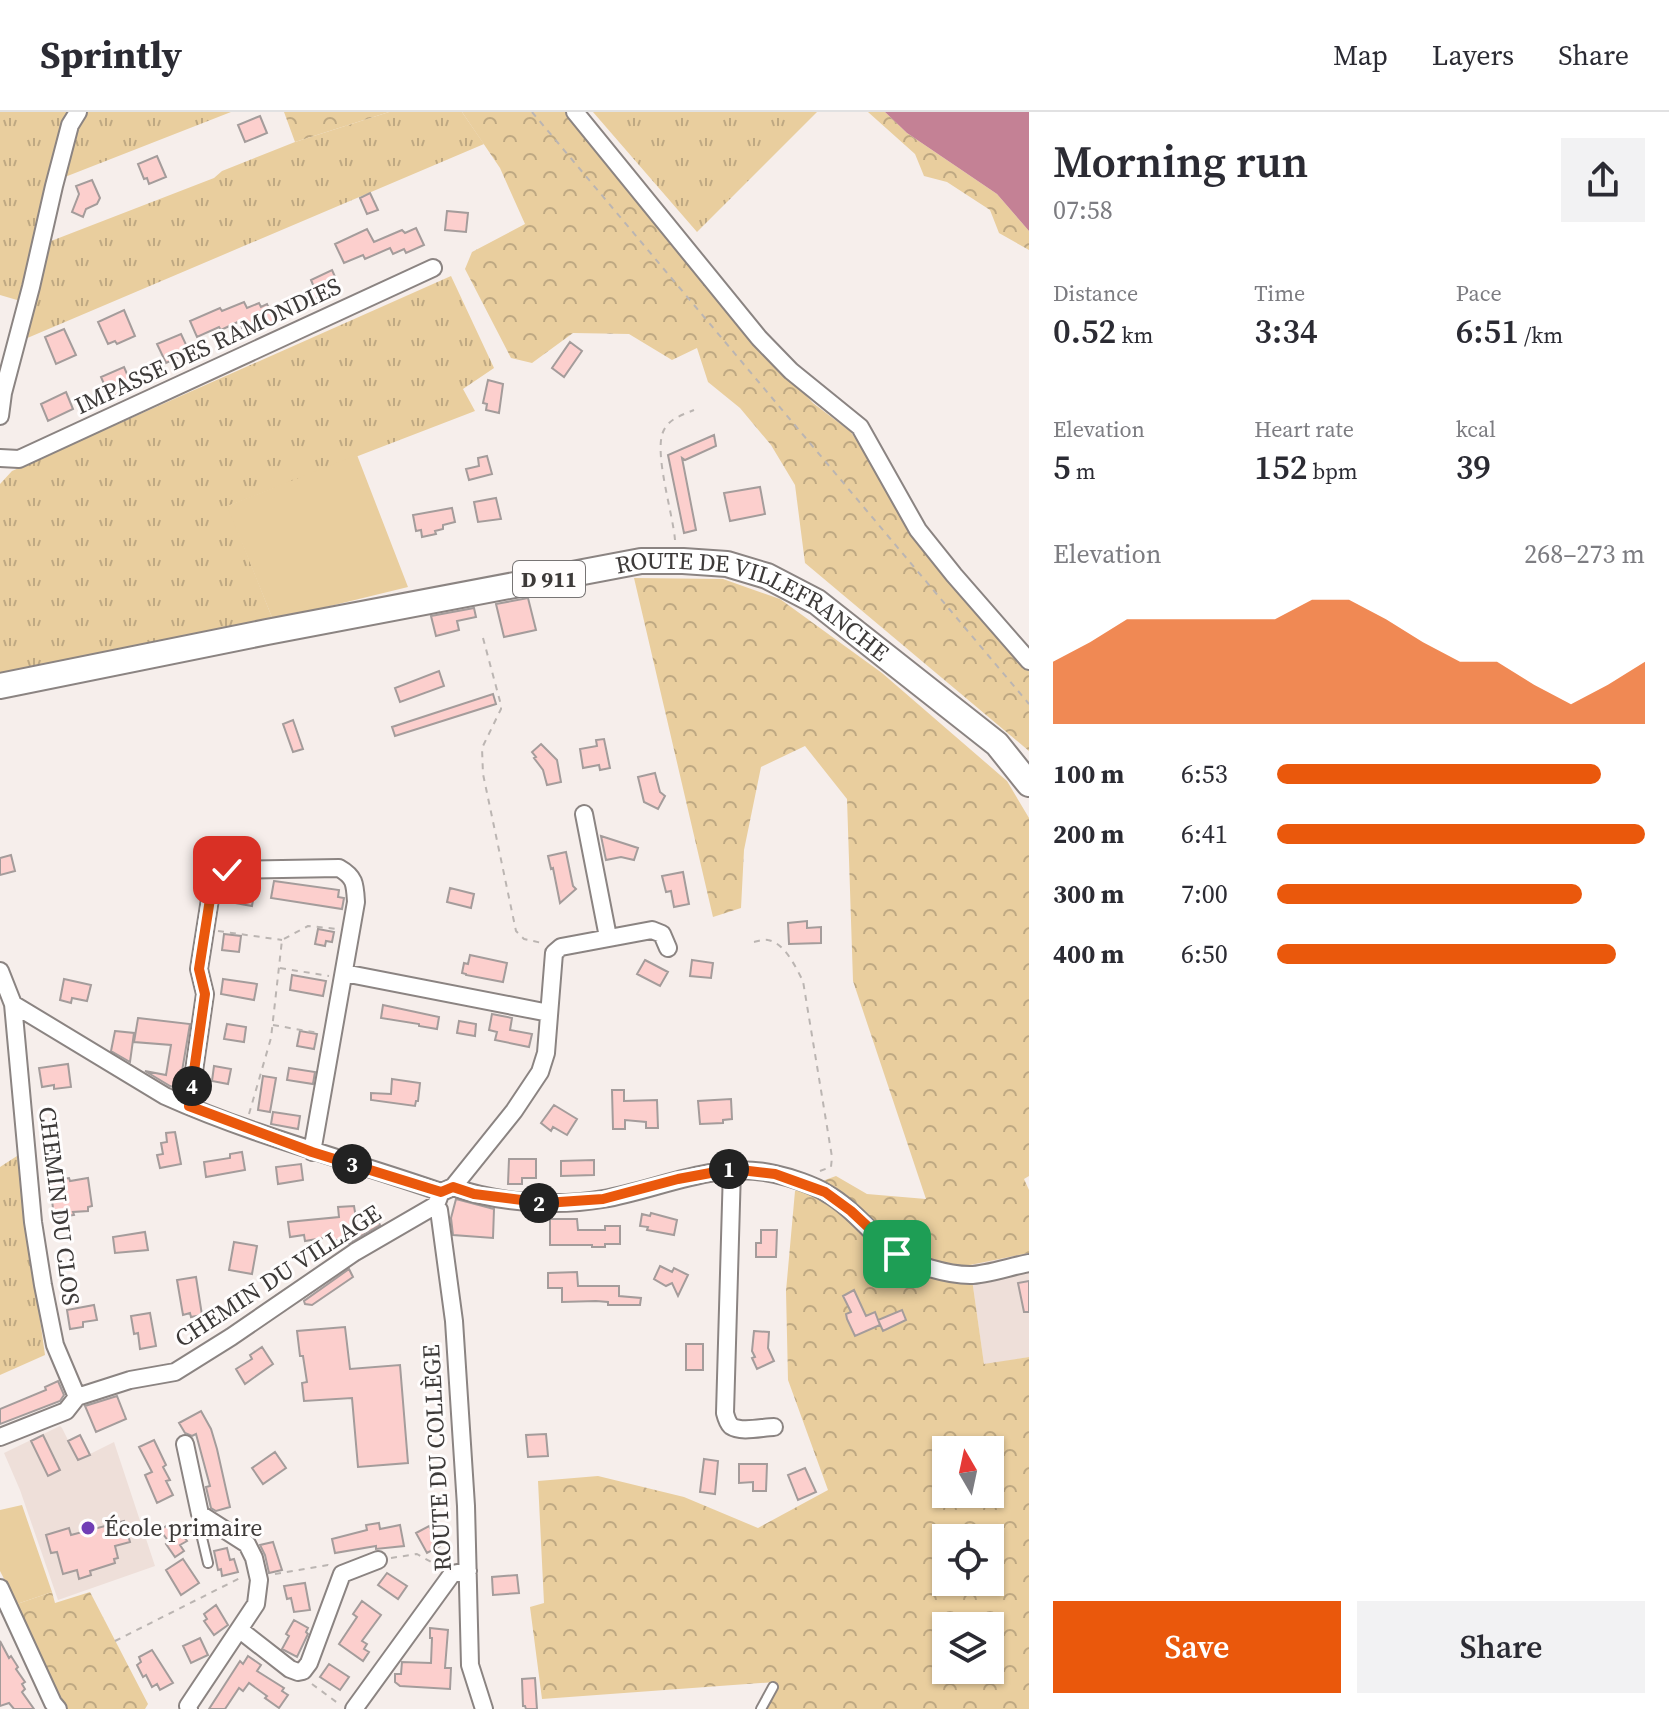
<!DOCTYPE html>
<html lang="en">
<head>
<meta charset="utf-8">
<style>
	:root { --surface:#fff; --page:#f2f2f3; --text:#2b2b33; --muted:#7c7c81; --line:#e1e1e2; --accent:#ea580c }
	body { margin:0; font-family:"Source Serif 4",serif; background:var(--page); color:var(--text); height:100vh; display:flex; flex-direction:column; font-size:30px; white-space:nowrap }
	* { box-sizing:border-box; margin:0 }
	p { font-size:26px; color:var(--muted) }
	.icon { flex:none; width:44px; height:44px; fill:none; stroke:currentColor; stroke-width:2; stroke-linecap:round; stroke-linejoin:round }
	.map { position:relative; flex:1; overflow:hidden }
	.details { display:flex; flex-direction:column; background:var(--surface); width:640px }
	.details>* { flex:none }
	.needle { width:52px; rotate:351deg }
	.fabs { position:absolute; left:932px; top:1324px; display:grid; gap:16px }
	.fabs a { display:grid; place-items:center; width:72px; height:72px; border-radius:0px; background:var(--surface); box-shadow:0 2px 6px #0004; font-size:40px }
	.pin { position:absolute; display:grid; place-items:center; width:68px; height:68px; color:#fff; margin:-34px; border-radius:16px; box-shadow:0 4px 12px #0006 }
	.km { position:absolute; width:40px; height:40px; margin:-20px; border-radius:50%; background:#222; color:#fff; font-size:22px; line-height:40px; text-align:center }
	.round { display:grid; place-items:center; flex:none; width:84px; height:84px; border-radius:0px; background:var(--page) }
	.head { display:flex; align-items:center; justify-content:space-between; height:136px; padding:0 24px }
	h1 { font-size:44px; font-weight:600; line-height:60px }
	.metrics { display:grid; grid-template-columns:repeat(3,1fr); gap:12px; height:136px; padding:8px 24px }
	.metrics div { display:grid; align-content:center }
	.metrics b { font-size:34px; font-weight:600 }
	.metrics small { font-size:22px; font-weight:400 }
	.metrics p { font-size:22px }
	.chart { height:224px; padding:16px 24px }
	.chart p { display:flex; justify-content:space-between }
	.chart svg { width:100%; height:144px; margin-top:8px; fill:var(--accent); opacity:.7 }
	.action { display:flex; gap:16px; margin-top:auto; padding:16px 24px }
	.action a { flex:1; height:92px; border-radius:0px; background:var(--accent); color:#fff; font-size:32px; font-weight:600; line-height:92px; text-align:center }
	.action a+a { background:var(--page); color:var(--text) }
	ul { padding:0 24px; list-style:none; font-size:26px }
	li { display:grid; grid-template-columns:128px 96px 1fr; align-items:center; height:60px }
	li i { height:20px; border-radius:10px; background:var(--accent) }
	header { display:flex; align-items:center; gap:48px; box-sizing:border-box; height:112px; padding:0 40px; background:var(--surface); border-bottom:2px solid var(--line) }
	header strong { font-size:38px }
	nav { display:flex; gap:44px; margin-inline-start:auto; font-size:28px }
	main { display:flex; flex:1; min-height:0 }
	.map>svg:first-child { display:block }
	.built { fill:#eedfd9 }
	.grass { fill:url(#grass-tufts) }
	.forest { fill:url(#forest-crowns); fill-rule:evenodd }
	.garden { fill:#e9ce9e }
	.water { fill:#c48195 }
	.building { fill:#fccfcd; stroke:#a49c9b; stroke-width:2 }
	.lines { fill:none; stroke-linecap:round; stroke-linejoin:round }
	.lane-casing { stroke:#8b8482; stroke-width:12 }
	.street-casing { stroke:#8b8482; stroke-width:20 }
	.primary-casing { stroke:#8b8482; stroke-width:28 }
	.path { stroke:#bbb5b2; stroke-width:2; stroke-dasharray:6 6; stroke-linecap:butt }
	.lane { stroke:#fff; stroke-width:8 }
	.street { stroke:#fff; stroke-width:16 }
	.primary { stroke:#fff; stroke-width:24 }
	.route-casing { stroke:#fff; stroke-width:16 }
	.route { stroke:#ea580c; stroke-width:10 }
	.poi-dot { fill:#713eb5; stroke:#fffdfd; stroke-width:3 }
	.labels { text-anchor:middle; stroke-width:6; stroke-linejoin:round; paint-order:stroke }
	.shield { fill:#fffdfd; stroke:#777474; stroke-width:2 }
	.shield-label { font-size:22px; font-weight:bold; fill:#3d3a39 }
	.street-label { font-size:24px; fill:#3d3a39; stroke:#fffdfd }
	.poi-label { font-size:24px; fill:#3d3a39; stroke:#fffdfd; text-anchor:start }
</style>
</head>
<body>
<header>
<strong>Sprintly</strong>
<nav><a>Map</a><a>Layers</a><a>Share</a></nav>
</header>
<main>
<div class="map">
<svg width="1029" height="1597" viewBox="0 0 1029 1597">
	<defs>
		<pattern id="grass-tufts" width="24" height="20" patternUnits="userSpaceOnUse" patternTransform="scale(2)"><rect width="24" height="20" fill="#e9ce9e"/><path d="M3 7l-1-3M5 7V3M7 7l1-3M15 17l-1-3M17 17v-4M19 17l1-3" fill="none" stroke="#bea882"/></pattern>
		<pattern id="forest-crowns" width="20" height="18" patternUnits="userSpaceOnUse" patternTransform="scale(2)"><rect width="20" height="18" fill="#e9ce9e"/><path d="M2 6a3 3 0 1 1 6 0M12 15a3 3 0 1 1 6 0" fill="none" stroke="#bea882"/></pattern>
	</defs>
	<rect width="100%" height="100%" fill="#f6eeeb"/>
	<path class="built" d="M1029,1141V1245L984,1253L970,1153Z
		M60,1314L62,1316L78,1348L114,1330L155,1454L58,1488L20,1378L4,1341Z"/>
	<path class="grass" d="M0,0H231L47,72L33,136L214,66L222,59L295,30L389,0H462L484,32L25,227L34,193L0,183Z
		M593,0H817L697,120Z
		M451,164L494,256L463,277L475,299L228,394L273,508L0,561V372L12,359Z
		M17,1044L45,1243L0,1263V1055Z"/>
	<path class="forest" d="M284,0H389L295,30Z
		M462,0H568L716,186L813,291L851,320L911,414L1029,559V639L805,451L795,373L771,333L740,296L708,270L697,236L672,248L629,222L573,221L532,251L511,246L465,157L472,140L525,112L500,56Z
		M868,0H885L907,21L997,82L1029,119V138L999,121L990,98L947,70L924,64L915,42Z
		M634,466L723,467L780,487L882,561L1007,669L1029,706V1064L1024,1067L1029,1078V1141L970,1153L984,1252L1029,1245V1597H765L776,1570L542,1587L530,1495L544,1491L538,1369L598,1364L684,1385L758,1416L828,1378L788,1268L786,1179L795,1079L836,1064L867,1082L926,1087L853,869L847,687L805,634L761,655L744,738L741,796L713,805ZM946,1338H990V1382H946ZM946,1426H990V1470H946ZM946,1514H990V1558H946Z
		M52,1480L55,1491L90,1480L148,1592L145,1597H67L55,1579L17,1492Z"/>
	<path class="garden" d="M357,343L408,475L273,508L227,394Z
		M22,1393L52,1480L17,1492L0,1459V1398Z"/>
	<path class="water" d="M885,0H1029V119L997,82L907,21Z"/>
	<path class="building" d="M260,4L267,21L245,30L238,13Z
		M157,44L166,65L149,72L147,66L144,67L138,52Z
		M92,68L100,86L97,92L86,97L83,105L72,100L79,82L76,74Z
		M370,81L378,98L367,102L360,86Z
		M447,99L468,101L466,120L445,118Z
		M416,116L424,133L406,141L404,137L393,142L390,136L365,147L363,143L344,151L335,132L367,117L374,130L402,118L405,121Z
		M332,158L340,176L314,187L309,176L314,175L311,168Z
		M244,190L247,196L259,191L261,195L267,192L275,209L252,219L249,213L242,216L240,209L221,218L219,215L197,225L190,209L220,196L222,199Z
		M124,198L135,224L117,232L115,229L108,232L98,210Z
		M64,217L76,243L56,252L45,225Z
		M181,222L188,237L180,240L182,244L166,251L157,232Z
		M570,230L582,239L564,265L552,256Z
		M124,255L133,276L110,286L101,265Z
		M488,268L503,272L499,301L486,298L487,292L483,291Z
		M66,280L73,297L48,309L41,292Z
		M714,323L716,334L685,348L682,346L696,418L684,421L668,343Z
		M487,344L492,362L469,368L466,357L479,354L478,346Z
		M760,375L765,402L730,409L724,381Z
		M496,386L501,407L478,410L474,390Z
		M452,396L455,410L443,413V417L435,419L436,422L422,425L421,418L416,419L413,403Z
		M528,486L536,518L504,525L496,492Z
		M474,496L476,505L457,509L459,518L436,524L431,504Z
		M439,559L444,574L400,590L395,576Z
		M493,582L496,592L395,624L392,615Z
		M293,608L303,637L293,640L283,612Z
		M604,627L610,656L600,658L599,653L583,656L580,637L597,634L596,628Z
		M541,632L557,648L561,670L547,673L543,658L534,646L536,645L532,640Z
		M655,661L660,680L665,684L658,697L644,690L638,665Z
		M601,724L638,736L634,748L621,745L606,748Z
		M566,740L573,774L576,777L560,791L553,756L551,757L548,744Z
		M11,743L15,759L0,763V746Z
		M683,760L689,792L674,795L671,779L666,780L662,764Z
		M274,769L339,778L338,785L344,786L342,797L271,786Z
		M233,772L255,776L252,794L224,789L226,778L232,779Z
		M450,776L474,782L471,796L447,790Z
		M807,809V816L821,815V831L789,832L788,811Z
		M318,817L334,820L332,830L326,829L325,834L315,832Z
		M224,822L241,824L239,840L222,838Z
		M470,843L507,851L503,870L466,863V862L462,861L464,851L468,852Z
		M645,848L668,860L660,874L637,862Z
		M692,848L713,851L711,866L690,864Z
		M292,863L326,869L323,884L290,878Z
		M64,867L91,873L87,889L72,886L71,891L60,888Z
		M223,867L257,872L254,888L221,882Z
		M383,893L439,905L437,917L419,914V912L381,906Z
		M492,902L512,906L510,918L532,922L529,935L495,928L497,920L489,918Z
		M138,906L190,912L179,977L170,974L145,959L166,963L171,933L134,930Z
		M459,909L476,912L475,924L457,921Z
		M227,912L246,915L244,930L224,927Z
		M115,919L134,921L130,950L111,939Z
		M300,919L317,922L314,937L297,934Z
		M68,952L71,975L54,977V973L42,975L39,956Z
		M214,954L231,957L228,972L212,969Z
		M289,956L315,960L313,972L287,968Z
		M263,964L276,966L270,1000L258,998Z
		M392,967L420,971L418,989H416L415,994L371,988V981L391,982Z
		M612,978H624V989L657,988L658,1016H646V1010L625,1008V1017H613Z
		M731,987L732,1007L723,1008V1011L700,1012L698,989Z
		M554,993L577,1007L567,1023L553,1015L551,1019L541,1011Z
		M273,1000L300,1004L298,1017L271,1012Z
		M175,1020L181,1052L160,1056L157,1043L163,1042L161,1031L167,1030L166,1021Z
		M242,1040L245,1058L206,1065L204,1050L230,1046V1042Z
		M509,1047H536V1066H522V1072H508Z
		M594,1048V1063L561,1064V1049Z
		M301,1052L303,1068L278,1072L276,1055Z
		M69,1066L70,1069L88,1066L92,1094L88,1095V1099L73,1100L74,1103L54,1106L50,1069Z
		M456,1087L494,1097L493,1126L453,1123L451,1106Z
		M354,1094L357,1112L376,1104L380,1113L349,1131L347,1127L329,1129V1125L305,1129L304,1123L290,1125L288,1110L339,1105L338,1095Z
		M651,1101L677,1108L674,1123L647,1118L648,1115L640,1114L642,1102L650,1104Z
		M550,1107H577L578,1118H605V1114H620V1132H605V1135H592V1133H550Z
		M761,1118H777L776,1145H756V1131H761Z
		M145,1120L148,1138L115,1141L113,1125Z
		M234,1130L257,1134L252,1162L229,1158Z
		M660,1154L672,1160L674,1156L688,1163L678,1184L672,1171L666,1174L654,1167Z
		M349,1157L353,1165L312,1193L305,1192L304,1189Z
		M577,1160L578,1174H619V1184L641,1186L640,1193H608V1190L596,1189L562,1190V1176H548V1161Z
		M196,1165L202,1203L191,1205L190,1201L183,1203L177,1168Z
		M1029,1169V1200H1024L1018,1171Z
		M854,1178L866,1204L875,1200L880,1213L855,1224L847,1207L846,1202L851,1200L843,1184Z
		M94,1193L97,1208L83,1210V1215L70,1217L67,1198Z
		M902,1198L906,1208L883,1219L878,1208Z
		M150,1201L156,1234L140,1237L138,1221L134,1222L131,1204Z
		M345,1215L350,1257L400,1253L408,1351L358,1355L352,1286L304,1289L302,1271L307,1270L303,1244H300L297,1219Z
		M754,1219L769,1220L768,1236L774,1249L757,1257L752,1246L755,1245L752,1239Z
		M686,1232H703V1258H686Z
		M262,1235L273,1252L245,1272L236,1257L252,1247L250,1243Z
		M58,1269L64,1283L60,1289L0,1312V1297L46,1278L45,1275Z
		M117,1284L126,1307L96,1320L85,1294Z
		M201,1299L211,1317L217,1337L230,1395L216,1399L211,1396L206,1375L210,1374L196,1322L192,1324L185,1321L179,1311Z
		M546,1322L548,1344L528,1345L526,1323Z
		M43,1323L60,1358L48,1364L31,1329Z
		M80,1323L90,1343L78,1348L68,1329Z
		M154,1328L166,1353L163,1355L170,1368L166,1369L173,1383L157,1391L145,1363L152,1360L139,1335Z
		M275,1340L286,1356L263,1372L252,1356Z
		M704,1347L718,1349L715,1382L700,1380Z
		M739,1352H767L766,1379H753V1370L739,1371Z
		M805,1356L816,1380L798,1388L788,1363Z
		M124,1409L130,1430L115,1434L118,1446L114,1447L115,1451L90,1459L91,1463L79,1467L77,1458L63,1462L57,1440L51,1441L46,1423L69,1416L71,1423Z
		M171,1411L176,1420L179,1418L187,1429L180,1433L184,1439L175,1445L166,1432L169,1430L160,1418Z
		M379,1411L380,1417L400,1413L404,1434L376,1437V1434L335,1441L332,1427L367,1418L366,1413Z
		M429,1414L440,1434L427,1441L416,1421Z
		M273,1430L282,1458L269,1461L265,1443L260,1433Z
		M227,1436L230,1448L234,1447L238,1460L222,1464L221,1457L218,1458L214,1439Z
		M183,1447L199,1471L181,1483L166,1458Z
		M387,1461L407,1474L398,1487L378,1473Z
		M517,1463L519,1481L493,1483L492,1465Z
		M305,1471L310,1498L294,1500L291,1486L287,1487L284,1474Z
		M362,1489L381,1503L362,1529L367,1532L364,1537L369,1540L363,1549L339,1532L357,1505L353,1502Z
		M216,1493L228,1513L214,1523L204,1509L207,1507L204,1502Z
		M294,1508L308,1516L306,1520L308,1522L297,1545L282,1537L289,1524L286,1522Z
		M430,1516L448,1518L445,1556H451L450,1577L400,1574L395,1570V1562H401L402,1550L431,1551L432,1526H430Z
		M200,1526L208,1543L191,1551L183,1534Z
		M0,1529L9,1546L11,1544L18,1555L16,1557L25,1570L22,1572L25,1577L22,1580L34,1597H14L9,1591L0,1594Z
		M152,1538L173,1571L160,1578L157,1572L152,1575L146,1563L143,1565L137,1553L141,1550L139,1545Z
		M248,1544L261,1553L257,1559L284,1576L282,1579L288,1583L279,1596L265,1586L267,1584L249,1571L243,1579L239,1576L225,1597H209L240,1549L243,1552Z
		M329,1552L349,1565L340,1578L320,1565Z
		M535,1566L537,1597H526L525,1594H523L522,1567Z"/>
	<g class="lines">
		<defs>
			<path id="lane" d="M200,1402L198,1409L208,1451
				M761,1597L773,1575"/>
			<path id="street" d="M575,0L759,226L791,259L860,315L918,418L954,463L1029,549
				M0,304L3,281L31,175L54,74L70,13L78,0
				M0,346L19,347L433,156
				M584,702L608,825
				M0,859L13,892L33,1110L43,1173L55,1233L77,1285
				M344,861L549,901
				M13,892L165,984C254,1024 349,1048 441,1080
				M189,994L205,882L199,857L213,768L219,761L227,758L339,756C355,765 355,772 356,790L312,1040
				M732,1057L725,1301C726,1305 728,1311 731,1314C741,1321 763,1315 774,1315
				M453,1075C498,1091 556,1095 603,1087C661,1077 714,1048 775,1062C789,1065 814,1073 826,1081C853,1096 871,1122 895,1140C911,1153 949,1163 970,1163C986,1163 1012,1154 1029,1151
				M444,1079L453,1075L514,999L540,960L546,941L554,841L561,835L652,818L662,822L668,836
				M436,1093L439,1098L454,1209L466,1394L470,1553L484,1597
				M0,1325L66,1299L77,1285L130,1268L175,1260L231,1225L355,1140L436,1093L441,1080
				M185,1332L200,1402L247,1432L254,1446L259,1468L256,1492L188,1594L189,1597
				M0,1476L53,1591L58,1597
				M240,1518L290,1557L298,1560L303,1559L309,1551L342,1462L378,1448
				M354,1597L452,1462L468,1459"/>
			<g id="primary">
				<path id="s1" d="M0,574L267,520L641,449H683L727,452L767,464L817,490L997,632L1029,672"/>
			</g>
		</defs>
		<use href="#lane" class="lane-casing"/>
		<use href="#street" class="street-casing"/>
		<use href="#primary" class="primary-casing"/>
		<path class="path" d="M532,0L1029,592
			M675,428C673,402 654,342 663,320C668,307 682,303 694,298
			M483,526L501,593V597L482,636L483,662L516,819L524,827L542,831
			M218,819L282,828
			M754,830C759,829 764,827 768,828C785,831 796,856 803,869L832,1045L831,1055L817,1060
			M280,856L329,864
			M273,913L318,921
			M249,1002L271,926L282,828L308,814L338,817
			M391,1446L417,1442L440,1455
			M275,1462L328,1453L331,1455
			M115,1529L242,1465
			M312,1572L339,1592"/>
		<use href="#lane" class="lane"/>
		<use href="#street" class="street"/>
		<use href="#primary" class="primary"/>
	</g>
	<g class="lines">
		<defs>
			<path id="route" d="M227,758L219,761L213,768L199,857L205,882L189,994L312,1040L441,1080L453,1075L474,1082L545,1091L603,1087L678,1067L732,1057L775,1062L825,1080L851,1099L897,1142"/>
		</defs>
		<use href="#route" class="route-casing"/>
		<use href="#route" class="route"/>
	</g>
	<circle class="poi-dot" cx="88" cy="1416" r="8"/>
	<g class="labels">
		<rect class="shield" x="513" y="449" width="72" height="36" rx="6"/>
		<g class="shield-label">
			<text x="549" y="475">D 911</text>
		</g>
		<g class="street-label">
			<text transform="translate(208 234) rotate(-25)" y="8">IMPASSE DES RAMONDIES</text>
			<text dy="8" stroke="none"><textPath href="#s1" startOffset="776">ROUTE DE VILLEFRANCHE</textPath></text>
			<text transform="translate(59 1094) rotate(83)" y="8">CHEMIN DU CLOS</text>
			<text transform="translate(278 1164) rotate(-33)" y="8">CHEMIN DU VILLAGE</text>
			<text transform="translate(437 1346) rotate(-93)" y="8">ROUTE DU COLLÈGE</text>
		</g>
		<g class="poi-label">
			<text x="104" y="1424">École primaire</text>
		</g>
	</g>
</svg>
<div class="fabs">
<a><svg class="needle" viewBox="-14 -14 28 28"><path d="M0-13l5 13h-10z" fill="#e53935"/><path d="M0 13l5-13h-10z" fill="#7c7c81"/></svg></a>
<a><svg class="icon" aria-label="locate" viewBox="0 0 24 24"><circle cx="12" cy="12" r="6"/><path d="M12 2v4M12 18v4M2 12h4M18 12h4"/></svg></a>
<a><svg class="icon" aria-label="layers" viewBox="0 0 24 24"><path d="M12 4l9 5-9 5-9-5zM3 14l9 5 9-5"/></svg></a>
</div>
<div class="pin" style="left:897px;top:1142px;background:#1e9e55"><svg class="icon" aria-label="arrive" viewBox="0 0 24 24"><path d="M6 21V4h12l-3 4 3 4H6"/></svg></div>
<div class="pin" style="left:227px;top:758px;background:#d93025"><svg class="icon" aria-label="check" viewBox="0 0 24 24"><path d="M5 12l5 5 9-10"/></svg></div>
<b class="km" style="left:729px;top:1057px">1</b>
<b class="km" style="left:539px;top:1091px">2</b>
<b class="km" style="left:352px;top:1052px">3</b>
<b class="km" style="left:192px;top:974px">4</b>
</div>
<section class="details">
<div class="head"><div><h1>Morning run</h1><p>07:58</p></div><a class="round"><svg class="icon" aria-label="share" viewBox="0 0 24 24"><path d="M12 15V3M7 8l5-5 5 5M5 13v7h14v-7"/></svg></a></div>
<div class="metrics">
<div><p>Distance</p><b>0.52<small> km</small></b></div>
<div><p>Time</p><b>3:34</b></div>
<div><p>Pace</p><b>6:51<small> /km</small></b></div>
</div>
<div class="metrics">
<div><p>Elevation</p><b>5<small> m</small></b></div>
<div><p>Heart rate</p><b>152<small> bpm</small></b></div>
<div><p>kcal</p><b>39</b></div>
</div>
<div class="chart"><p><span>Elevation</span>268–273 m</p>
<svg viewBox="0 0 160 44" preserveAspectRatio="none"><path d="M0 44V25L10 19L20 12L30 12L40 12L50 12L60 12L70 6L80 6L90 12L100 19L110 25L120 25L130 32L140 38L150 32L160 25V44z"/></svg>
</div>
<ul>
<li><b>100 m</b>6:53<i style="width:88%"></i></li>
<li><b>200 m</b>6:41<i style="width:100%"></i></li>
<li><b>300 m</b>7:00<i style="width:83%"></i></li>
<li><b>400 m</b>6:50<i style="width:92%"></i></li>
</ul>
<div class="action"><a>Save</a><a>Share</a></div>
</section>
</main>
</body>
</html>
